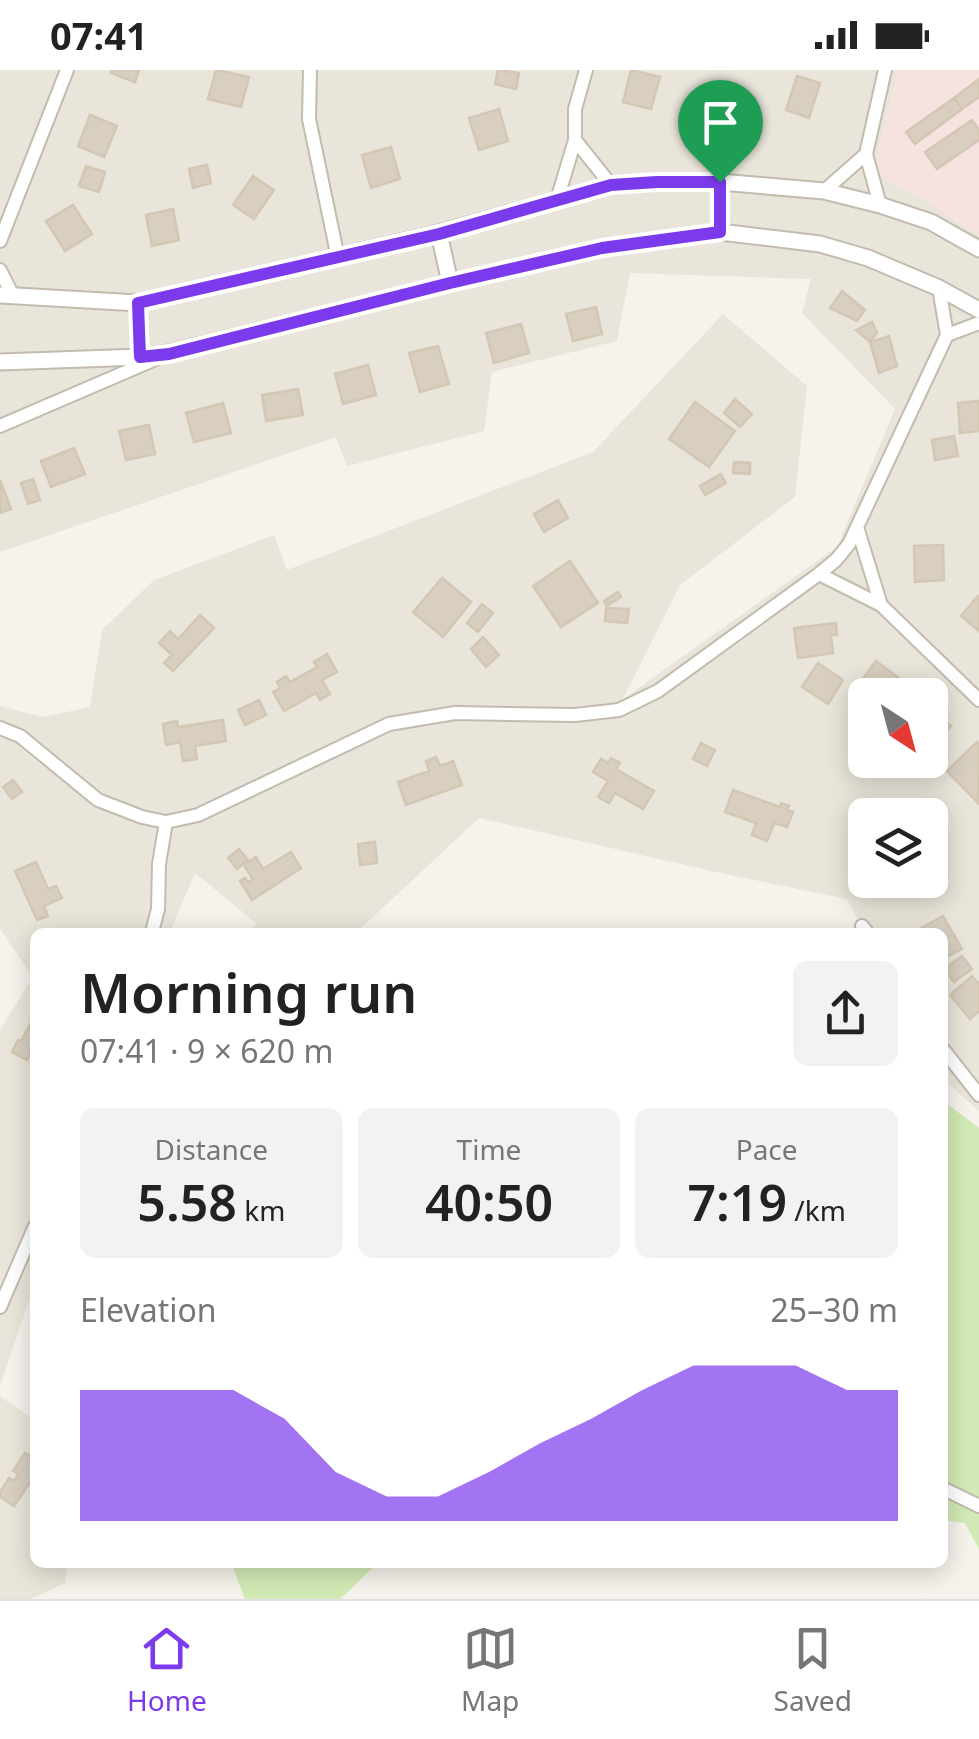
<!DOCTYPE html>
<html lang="en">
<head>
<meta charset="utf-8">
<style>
	:root { --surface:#fff; --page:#f2f2f2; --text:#222; --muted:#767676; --line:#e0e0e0; --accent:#7c3aed }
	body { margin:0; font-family:"Noto Sans",sans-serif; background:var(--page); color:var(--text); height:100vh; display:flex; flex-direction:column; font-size:38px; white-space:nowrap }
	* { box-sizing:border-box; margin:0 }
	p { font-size:32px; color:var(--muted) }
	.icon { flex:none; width:55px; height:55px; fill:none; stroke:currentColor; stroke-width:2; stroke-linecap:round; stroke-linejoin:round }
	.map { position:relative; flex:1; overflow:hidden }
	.side { position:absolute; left:30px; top:858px; width:918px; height:640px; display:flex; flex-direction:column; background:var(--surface); border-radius:15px; box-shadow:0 5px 25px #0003 }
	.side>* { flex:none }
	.needle { width:65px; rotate:144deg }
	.buttons { position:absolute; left:848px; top:608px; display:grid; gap:20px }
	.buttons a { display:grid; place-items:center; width:100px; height:100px; border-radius:15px; background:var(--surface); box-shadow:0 5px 25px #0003; font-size:50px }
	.pin { position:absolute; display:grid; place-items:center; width:85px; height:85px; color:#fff; margin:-102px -42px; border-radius:50% 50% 50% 0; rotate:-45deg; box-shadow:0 0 10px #0007 }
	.pin .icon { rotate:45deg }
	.round { display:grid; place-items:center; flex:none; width:105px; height:105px; border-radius:15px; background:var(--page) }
	.head { display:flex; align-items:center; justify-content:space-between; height:170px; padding:0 50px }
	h1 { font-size:55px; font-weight:600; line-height:75px }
	.metrics { display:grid; grid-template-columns:repeat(3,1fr); gap:15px; height:170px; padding:10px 50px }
	.metrics div { display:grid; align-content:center; border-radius:15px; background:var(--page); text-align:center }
	.metrics b { font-size:50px; font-weight:600 }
	.metrics small { font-size:28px; font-weight:400 }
	.metrics p { font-size:28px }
	.chart { height:280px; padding:20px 50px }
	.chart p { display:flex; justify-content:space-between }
	.chart svg { width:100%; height:180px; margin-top:10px; fill:var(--accent); opacity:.7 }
	.status { display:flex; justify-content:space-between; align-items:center; height:70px; padding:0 50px; background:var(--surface); direction:ltr }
	.status svg { height:28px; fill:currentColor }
	.menu { display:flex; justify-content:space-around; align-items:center; height:140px; border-top:2px solid var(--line); background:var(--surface); font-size:28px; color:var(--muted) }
	.menu a { display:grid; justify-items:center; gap:5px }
	.menu .on { color:var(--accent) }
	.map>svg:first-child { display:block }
	.residential { fill:#eae5da; fill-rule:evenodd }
	.medical { fill:#f6e3e0 }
	.green { fill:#d2eab5 }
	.building { fill:#d8cfc1; stroke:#d3c7b4; stroke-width:2.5 }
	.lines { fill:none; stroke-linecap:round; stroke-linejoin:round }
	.minor-casing { stroke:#c2bbae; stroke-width:16 }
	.tertiary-casing { stroke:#c2bbae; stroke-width:19 }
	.minor { stroke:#fff; stroke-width:12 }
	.tertiary { stroke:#fff; stroke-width:15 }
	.route-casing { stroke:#fff; stroke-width:20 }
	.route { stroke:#7c3aed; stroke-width:12 }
</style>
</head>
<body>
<div class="status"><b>07:41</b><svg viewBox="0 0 49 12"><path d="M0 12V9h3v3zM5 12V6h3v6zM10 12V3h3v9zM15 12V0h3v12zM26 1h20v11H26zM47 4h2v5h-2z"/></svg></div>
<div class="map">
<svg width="979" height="1529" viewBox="0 0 979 1529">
	<rect width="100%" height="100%" fill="#f6f3ec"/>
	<path class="residential" d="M0,0H898L873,102L924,130L979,165V1041L943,1009L942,862H864L847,829L720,803L479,748L357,862H252L256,853L195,803L170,862H35V1213L0,1316V960L33,907L0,859V636L43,647L90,637L102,560L154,510L274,465L287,500L593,382L723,244L807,316L795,427L680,515L623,629L837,477L895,339L802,243L811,209L630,203L617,271L492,302L484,361L347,396L336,367L0,482ZM865,625H930V690H865ZM865,745H930V810H865Z
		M0,1326L35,1351V1492L67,1493L65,1513L31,1529H0Z"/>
	<path class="medical" d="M898,0H979V165L924,130L873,102Z"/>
	<path class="green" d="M458,861H720L723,862H456Z
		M942,1030L979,1058V1479L965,1453L943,1450Z
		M231,1493H378L340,1529H245Z"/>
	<path class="building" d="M112,0H139L135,12L111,3Z
		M216,0L249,7L241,37L208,29Z
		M498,0L519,3L516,19L495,14Z
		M631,0L660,7L651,39L623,32Z
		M797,6L820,13L809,48L786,40Z
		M979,9V27L962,39L954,28Z
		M954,28L962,39L915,74L906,62Z
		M499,39L508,71L479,80L469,48Z
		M90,45L117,56L104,87L78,76Z
		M745,45V67L713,68V46Z
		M972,50L979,60V70L937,99L925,82Z
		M391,77L400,109L371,118L362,85Z
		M207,95L211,113L193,118L189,99Z
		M86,96L105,102L99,122L79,116Z
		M253,106L274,120L254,149L233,135Z
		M73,135L92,164L65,181L46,151Z
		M173,139L179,170L152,176L146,145Z
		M842,221L865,240L857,251L830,238Z
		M596,237L602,264L573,271L566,244Z
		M872,252L877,263L870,272L856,260Z
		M521,254L529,283L494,293L486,263Z
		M889,266L897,296L879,303L870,272Z
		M438,276L449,314L420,322L409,283Z
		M368,295L376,325L343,334L335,304Z
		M298,319L303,345L266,351L262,325Z
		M735,329L752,344L740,357L724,343Z
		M979,331V361L960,363L958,333Z
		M695,332L735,361L709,397L669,369Z
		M223,333L231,363L194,372L186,343Z
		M149,355L155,384L126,390L119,361Z
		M954,366L958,386L935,390L932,370Z
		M74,378L85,404L51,417L41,391Z
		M734,392L750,393V404L733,403Z
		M721,404L726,413L705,425L700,416Z
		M33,409L40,430L28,434L21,413Z
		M0,410L11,439L0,443Z
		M558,430L568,448L544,462L534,444Z
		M943,475L944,510L915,512L914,476Z
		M570,491L598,533L561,557L533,516Z
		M442,508L471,532L443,567L413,542Z
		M618,522L621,527L607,536L604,531Z
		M978,526L979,527V561L961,546Z
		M482,534L493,543L478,562L467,553Z
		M606,538L629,539L627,553L605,551Z
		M200,545L214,558L173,601L164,593L172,585L159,573L170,561L178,569Z
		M836,553L837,565H831L833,583L798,588L794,558Z
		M483,567L499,585L486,597L471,579Z
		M327,584L337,602L322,610L330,624L320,630L316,623L284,641L273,622L280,618L277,612L286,606L290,612L317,597L314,592Z
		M876,591L899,608L887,625L865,626L855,619Z
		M818,593L843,610L828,634L802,617Z
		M259,630L266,645L245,655L238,640Z
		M930,638L951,656L930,681Z
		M223,650L226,671L195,676L197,689L183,691L180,672L166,675L163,654L177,651L178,657Z
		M977,672L979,675L978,733L947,701Z
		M701,673L715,680L707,696L693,689Z
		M436,687L440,696L453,691L462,715L406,735L398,712L429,701L426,691Z
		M611,688L620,693L616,699L654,721L643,739L615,723L609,733L598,727L608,711L593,702L601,689L608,693Z
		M13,710L22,722L12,729L3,717Z
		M733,720L780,737L781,733L789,736L787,740L793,742L787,757L774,753L767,771L752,765L756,753L725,742Z
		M375,772L377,793L360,795L358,774Z
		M239,779L248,790L237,799L228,788Z
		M291,782L301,798L252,830L240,811L245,808L248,812L253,809L244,795L256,787L263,799Z
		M36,792L48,819L56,816L62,828L44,836L48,846L37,850L15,801Z
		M943,846L962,879L942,889V862H919L918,860Z
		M962,886L972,899L954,912L944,899Z
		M972,906L979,914V941L970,949L950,925Z
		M35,946V979L33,978L27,990L12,982L18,970L21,971Z
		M25,1383L35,1389V1405L14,1436L0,1427V1422L9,1408L14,1411L19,1404L13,1401Z"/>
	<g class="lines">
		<defs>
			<path id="minor" d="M310,0L309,49L338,188
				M575,70L611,115
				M824,121L866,84
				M557,130L575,70V39L586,0
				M880,135L866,84L885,0
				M0,171L67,0
				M0,200L13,226
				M947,265L979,253
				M0,356L158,288
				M857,457L881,535L979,630
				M819,504L881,535
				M0,658L20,666L98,730L142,747L166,752L198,745L389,654L455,643L575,645L619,640L658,621L819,504L836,490L849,474L947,265L939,218
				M862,856L867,862
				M152,862L158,839L159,794L166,752
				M942,978L979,1025
				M0,1237L35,1156
				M942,1418L979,1436"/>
			<path id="tertiary" d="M720,112V162
				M439,163L450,213
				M0,225L138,233L439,163L611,115L657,112H720L824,121L880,135L931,152L979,179
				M138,233L140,287
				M0,292L140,287L169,283L450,213L602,178L720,162L820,174L868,188L939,218L979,240"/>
		</defs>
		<use href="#minor" class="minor-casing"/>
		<use href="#tertiary" class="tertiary-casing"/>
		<use href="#minor" class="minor"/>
		<use href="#tertiary" class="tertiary"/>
	</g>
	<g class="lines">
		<defs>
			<path id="route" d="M657,112H720V162L602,178L450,213L169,284L140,287L138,233L439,164L611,115Z"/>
		</defs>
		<use href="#route" class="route-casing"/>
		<use href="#route" class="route"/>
	</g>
</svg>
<div class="buttons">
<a><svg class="needle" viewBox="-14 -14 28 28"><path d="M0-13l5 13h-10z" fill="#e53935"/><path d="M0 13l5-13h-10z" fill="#767676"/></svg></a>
<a><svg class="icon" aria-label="layers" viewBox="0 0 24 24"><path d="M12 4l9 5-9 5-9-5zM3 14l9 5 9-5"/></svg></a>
</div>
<div class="pin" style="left:720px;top:112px;background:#1e9e55"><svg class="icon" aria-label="arrive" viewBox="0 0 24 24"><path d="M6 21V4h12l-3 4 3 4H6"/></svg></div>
<section class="side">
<div class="head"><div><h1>Morning run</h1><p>07:41 · 9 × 620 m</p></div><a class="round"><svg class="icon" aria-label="share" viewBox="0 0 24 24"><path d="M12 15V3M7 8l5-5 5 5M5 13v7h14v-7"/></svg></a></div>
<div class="metrics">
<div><p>Distance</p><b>5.58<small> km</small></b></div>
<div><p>Time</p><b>40:50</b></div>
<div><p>Pace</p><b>7:19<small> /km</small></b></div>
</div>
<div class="chart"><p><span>Elevation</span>25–30 m</p>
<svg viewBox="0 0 160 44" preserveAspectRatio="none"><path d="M0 44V12L10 12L20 12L30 12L40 19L50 32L60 38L70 38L80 32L90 25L100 19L110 12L120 6L130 6L140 6L150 12L160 12V44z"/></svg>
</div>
</section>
</div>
<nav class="menu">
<a class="on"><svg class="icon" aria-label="home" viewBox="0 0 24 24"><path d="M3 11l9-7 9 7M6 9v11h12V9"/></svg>Home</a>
<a><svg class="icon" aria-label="map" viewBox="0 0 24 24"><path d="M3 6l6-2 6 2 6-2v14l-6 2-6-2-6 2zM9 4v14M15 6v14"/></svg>Map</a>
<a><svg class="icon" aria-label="saved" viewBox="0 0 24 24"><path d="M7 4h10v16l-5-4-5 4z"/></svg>Saved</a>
</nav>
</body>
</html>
